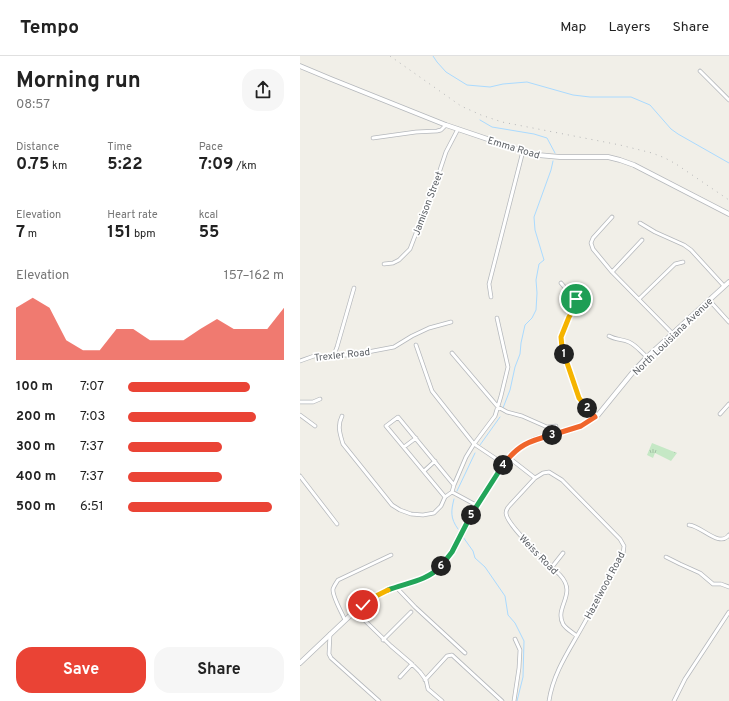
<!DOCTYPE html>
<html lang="en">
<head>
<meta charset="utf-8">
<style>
	:root { --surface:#fff; --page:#f6f6f6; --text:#222; --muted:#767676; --line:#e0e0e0; --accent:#ea4335 }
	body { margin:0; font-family:Overpass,sans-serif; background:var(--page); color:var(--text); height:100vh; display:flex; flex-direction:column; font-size:15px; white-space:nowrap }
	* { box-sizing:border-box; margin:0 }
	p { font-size:13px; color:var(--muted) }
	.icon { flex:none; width:22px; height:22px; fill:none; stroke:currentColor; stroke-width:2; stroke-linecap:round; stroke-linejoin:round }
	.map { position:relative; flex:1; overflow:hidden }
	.sheet { display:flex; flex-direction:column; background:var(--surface); width:300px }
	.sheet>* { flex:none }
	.pin { position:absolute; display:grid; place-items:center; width:34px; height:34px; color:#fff; margin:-17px; border:2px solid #fff; border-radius:50%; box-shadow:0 1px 4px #0007 }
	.km { position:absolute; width:20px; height:20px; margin:-10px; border-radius:50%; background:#222; color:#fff; font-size:11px; line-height:20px; text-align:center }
	.round { display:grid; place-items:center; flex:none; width:42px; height:42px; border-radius:16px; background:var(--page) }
	.summary { display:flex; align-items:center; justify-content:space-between; height:68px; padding:0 16px }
	h1 { font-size:22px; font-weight:700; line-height:30px }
	.metrics { display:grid; grid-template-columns:repeat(3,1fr); gap:6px; height:68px; padding:4px 16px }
	.metrics div { display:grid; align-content:center }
	.metrics b { font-size:17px; font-weight:700 }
	.metrics small { font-size:11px; font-weight:400 }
	.metrics p { font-size:11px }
	.chart { height:112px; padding:8px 16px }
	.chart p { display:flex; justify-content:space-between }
	.chart svg { width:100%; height:72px; margin-top:4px; fill:var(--accent); opacity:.7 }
	.cta { display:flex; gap:8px; margin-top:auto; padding:8px 16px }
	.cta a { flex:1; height:46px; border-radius:16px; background:var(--accent); color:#fff; font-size:16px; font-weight:700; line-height:46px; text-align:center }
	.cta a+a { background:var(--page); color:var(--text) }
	ul { padding:0 16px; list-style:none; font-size:13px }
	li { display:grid; grid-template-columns:64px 48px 1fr; align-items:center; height:30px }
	li i { height:10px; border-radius:5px; background:var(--accent) }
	header { display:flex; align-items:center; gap:24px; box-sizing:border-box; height:56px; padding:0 20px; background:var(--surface); border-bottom:1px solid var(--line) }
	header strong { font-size:19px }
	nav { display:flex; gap:22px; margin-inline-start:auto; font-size:14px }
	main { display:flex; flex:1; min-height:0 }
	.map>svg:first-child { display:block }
	.grass { fill:url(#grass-tufts) }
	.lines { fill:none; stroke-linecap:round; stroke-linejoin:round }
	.stream { stroke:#aadaff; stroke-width:1 }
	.minor-casing { stroke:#b5b8bc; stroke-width:4.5 }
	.tertiary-casing { stroke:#b5b8bc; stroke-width:5.5 }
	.minor { stroke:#fff; stroke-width:3 }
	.tertiary { stroke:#fff; stroke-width:4 }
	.rail { stroke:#b6b7b8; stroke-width:1; stroke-dasharray:1 5; stroke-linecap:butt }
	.split-1-casing { stroke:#fff; stroke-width:8 }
	.split-2-casing { stroke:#fff; stroke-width:8 }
	.split-3-casing { stroke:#fff; stroke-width:8 }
	.split-4-casing { stroke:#fff; stroke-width:8 }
	.split-5-casing { stroke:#fff; stroke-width:8 }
	.split-6-casing { stroke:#fff; stroke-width:8 }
	.split-7-casing { stroke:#fff; stroke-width:8 }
	.split-8-casing { stroke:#fff; stroke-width:8 }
	.split-1 { stroke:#f5b400; stroke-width:5 }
	.split-2 { stroke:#f5b400; stroke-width:5 }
	.split-3 { stroke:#f0652b; stroke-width:5 }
	.split-4 { stroke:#f0652b; stroke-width:5 }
	.split-5 { stroke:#22a559; stroke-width:5 }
	.split-6 { stroke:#22a559; stroke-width:5 }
	.split-7 { stroke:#22a559; stroke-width:5 }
	.split-8 { stroke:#f5b400; stroke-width:5 }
	.labels { text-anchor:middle; stroke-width:3.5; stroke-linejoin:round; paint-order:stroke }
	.street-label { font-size:10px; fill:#5f6368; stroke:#fff }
</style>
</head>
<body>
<header>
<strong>Tempo</strong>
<nav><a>Map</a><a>Layers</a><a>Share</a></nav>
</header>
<main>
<section class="sheet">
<div class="summary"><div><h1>Morning run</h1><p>08:57</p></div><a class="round"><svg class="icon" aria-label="share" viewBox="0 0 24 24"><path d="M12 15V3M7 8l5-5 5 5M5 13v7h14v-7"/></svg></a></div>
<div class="metrics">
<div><p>Distance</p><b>0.75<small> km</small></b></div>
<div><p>Time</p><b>5:22</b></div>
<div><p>Pace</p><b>7:09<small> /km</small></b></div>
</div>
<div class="metrics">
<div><p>Elevation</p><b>7<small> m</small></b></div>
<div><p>Heart rate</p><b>151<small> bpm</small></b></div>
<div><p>kcal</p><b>55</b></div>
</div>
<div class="chart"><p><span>Elevation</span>157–162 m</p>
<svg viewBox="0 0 160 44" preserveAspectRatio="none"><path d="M0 44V12L10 6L20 12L30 32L40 38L50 38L60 25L70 25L80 32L90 32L100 32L110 25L120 19L130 25L140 25L150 25L160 12V44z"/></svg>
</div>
<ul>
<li><b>100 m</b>7:07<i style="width:78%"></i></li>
<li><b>200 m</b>7:03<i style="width:82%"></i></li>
<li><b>300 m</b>7:37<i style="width:60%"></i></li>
<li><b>400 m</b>7:37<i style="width:60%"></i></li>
<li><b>500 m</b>6:51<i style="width:92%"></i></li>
</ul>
<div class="cta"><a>Save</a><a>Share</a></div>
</section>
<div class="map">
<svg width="429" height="645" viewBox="0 0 429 645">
	<defs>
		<pattern id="grass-tufts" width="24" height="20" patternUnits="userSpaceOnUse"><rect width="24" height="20" fill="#c5e8c5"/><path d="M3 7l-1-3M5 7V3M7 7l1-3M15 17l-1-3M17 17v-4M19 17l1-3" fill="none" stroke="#a3c0a4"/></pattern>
	</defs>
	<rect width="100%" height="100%" fill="#f1efe8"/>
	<path class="grass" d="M352,387L377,397L371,405L355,397L353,402L347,399Z"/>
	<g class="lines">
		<path class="stream" d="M133,0L137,6L146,16L167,29L190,31L203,28L227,26L273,39L290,41H331L350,49L371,73L378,78L429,107
			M180,64L192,71L234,78L247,82L255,97
			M203,352L210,334L215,311L220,298L221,287L225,269L232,262L236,254L237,237L236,224L239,208L244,204L235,174L234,161L251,114L253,105
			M180,389L200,361
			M157,435L175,397
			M154,443C151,455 150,462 158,473
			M163,481L173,495L175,502L185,511L205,540L208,559L215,567L224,585L223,621L217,645"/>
		<defs>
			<path id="minor" d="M400,15L429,44
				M73,82L116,76L137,75L141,74L146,69
				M312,161L293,182L291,187L293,193L312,216L373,278
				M340,167L355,176L384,189L391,194L424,230
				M84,208L93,207L99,204L110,193L140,114L146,96L158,73
				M312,216L342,184
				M261,227L277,246L267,266L261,281L262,291L279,342L295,361
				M191,241L189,228L223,95
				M339,243L375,208L383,206
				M409,244L429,266
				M309,280C316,284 322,283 329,286C336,289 341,296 347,301
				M116,289L132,335L174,388L198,404
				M152,297L198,351L207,356L222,360L247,371L256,370
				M34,299L37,291L54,232
				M0,305L14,300L52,299L94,291L112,280L129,272L151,266
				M0,346H13L20,343
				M420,358L429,348
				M0,359L15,370
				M42,360C37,370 40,378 43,388L92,449L100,454L111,458L123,459L134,457L141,450L145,441L152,436L154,429L166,401L174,388L195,360L201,340L208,311L197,262
				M104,391L116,382
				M208,401L235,422
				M124,415L135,405
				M0,420L37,468
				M152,436L176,449
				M145,441L86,370L98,361L154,429
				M389,469C402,470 419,492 429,479
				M366,501L380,508L400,517L413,528H421L429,531
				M252,511L263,497
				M96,531L115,551L165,597
				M55,555L91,590L112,608L120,616L126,624L128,633L142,645
				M45,564C42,557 32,540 33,533C34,530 36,527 38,524L91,499
				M30,578L29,598L31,602L79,645
				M83,584L111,556
				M100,621L112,608
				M125,624L147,600L152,599L202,645
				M214,645L219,612L220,594L215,583
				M249,645C253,618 268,596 281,573C295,548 309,523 323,498L324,490L320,483L262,424L249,416L243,417L235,422L210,449C208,451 206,453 206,457C206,469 249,508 260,519C278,538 254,551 263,568C266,573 272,576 277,580
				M374,645L385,623L429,556"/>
			<path id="tertiary" d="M0,10L31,23L146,69L223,95L238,99L260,101H308L320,104L334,109L429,158
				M0,607L55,555L73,542L85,535L125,522L138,513L151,496L176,449L208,401L216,394L224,388L235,383L281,370L298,359L333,316L347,301L429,226"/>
		</defs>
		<use href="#minor" class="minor-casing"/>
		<use href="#tertiary" class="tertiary-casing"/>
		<use href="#minor" class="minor"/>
		<use href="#tertiary" class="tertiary"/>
		<path class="rail" d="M90,0L161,50L181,59L202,66L320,89L352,97L365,102L376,108L429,144"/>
	</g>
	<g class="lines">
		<defs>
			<path id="split-1" d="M264,298L262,291L261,281L269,261L277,248V246L276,243"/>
			<path id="split-2" d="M264,298L279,342L287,352"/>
			<path id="split-3" d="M252,379L281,370L295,361L287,352"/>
			<path id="split-4" d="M203,409C218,389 229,385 252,379"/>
			<path id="split-5" d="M171,459L203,409"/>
			<path id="split-6" d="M141,510L152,496L171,459"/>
			<path id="split-7" d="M88,534C106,527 127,525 141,510"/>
			<path id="split-8" d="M63,549L72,542L88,534"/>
		</defs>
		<use href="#split-1" class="split-1-casing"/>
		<use href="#split-2" class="split-2-casing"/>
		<use href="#split-3" class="split-3-casing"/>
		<use href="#split-4" class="split-4-casing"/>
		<use href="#split-5" class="split-5-casing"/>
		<use href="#split-6" class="split-6-casing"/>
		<use href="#split-7" class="split-7-casing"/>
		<use href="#split-8" class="split-8-casing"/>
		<use href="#split-1" class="split-1"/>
		<use href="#split-2" class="split-2"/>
		<use href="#split-3" class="split-3"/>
		<use href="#split-4" class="split-4"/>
		<use href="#split-5" class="split-5"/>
		<use href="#split-6" class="split-6"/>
		<use href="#split-7" class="split-7"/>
		<use href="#split-8" class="split-8"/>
	</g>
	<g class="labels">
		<g class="street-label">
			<text transform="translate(214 91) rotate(17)" y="4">Emma Road</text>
			<text transform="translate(127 147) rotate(-69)" y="4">Jamison Street</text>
			<text transform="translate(372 280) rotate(-44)" y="4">North Louisiana Avenue</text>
			<text transform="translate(42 298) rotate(-6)" y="4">Trexler Road</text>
			<text transform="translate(239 498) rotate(46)" y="4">Weiss Road</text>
			<text transform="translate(304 529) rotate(-62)" y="4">Hazelwood Road</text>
		</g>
	</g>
</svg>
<div class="pin" style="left:276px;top:243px;background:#1e9e55"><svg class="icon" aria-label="arrive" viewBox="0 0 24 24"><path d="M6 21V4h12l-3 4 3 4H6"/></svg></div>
<div class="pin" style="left:63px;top:549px;background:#d93025"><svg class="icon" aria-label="check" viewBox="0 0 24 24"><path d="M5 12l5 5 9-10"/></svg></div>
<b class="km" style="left:264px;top:298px">1</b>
<b class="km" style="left:287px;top:352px">2</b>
<b class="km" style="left:252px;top:379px">3</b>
<b class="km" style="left:203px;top:409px">4</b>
<b class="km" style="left:171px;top:459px">5</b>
<b class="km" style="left:141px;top:510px">6</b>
</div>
</main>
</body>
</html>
